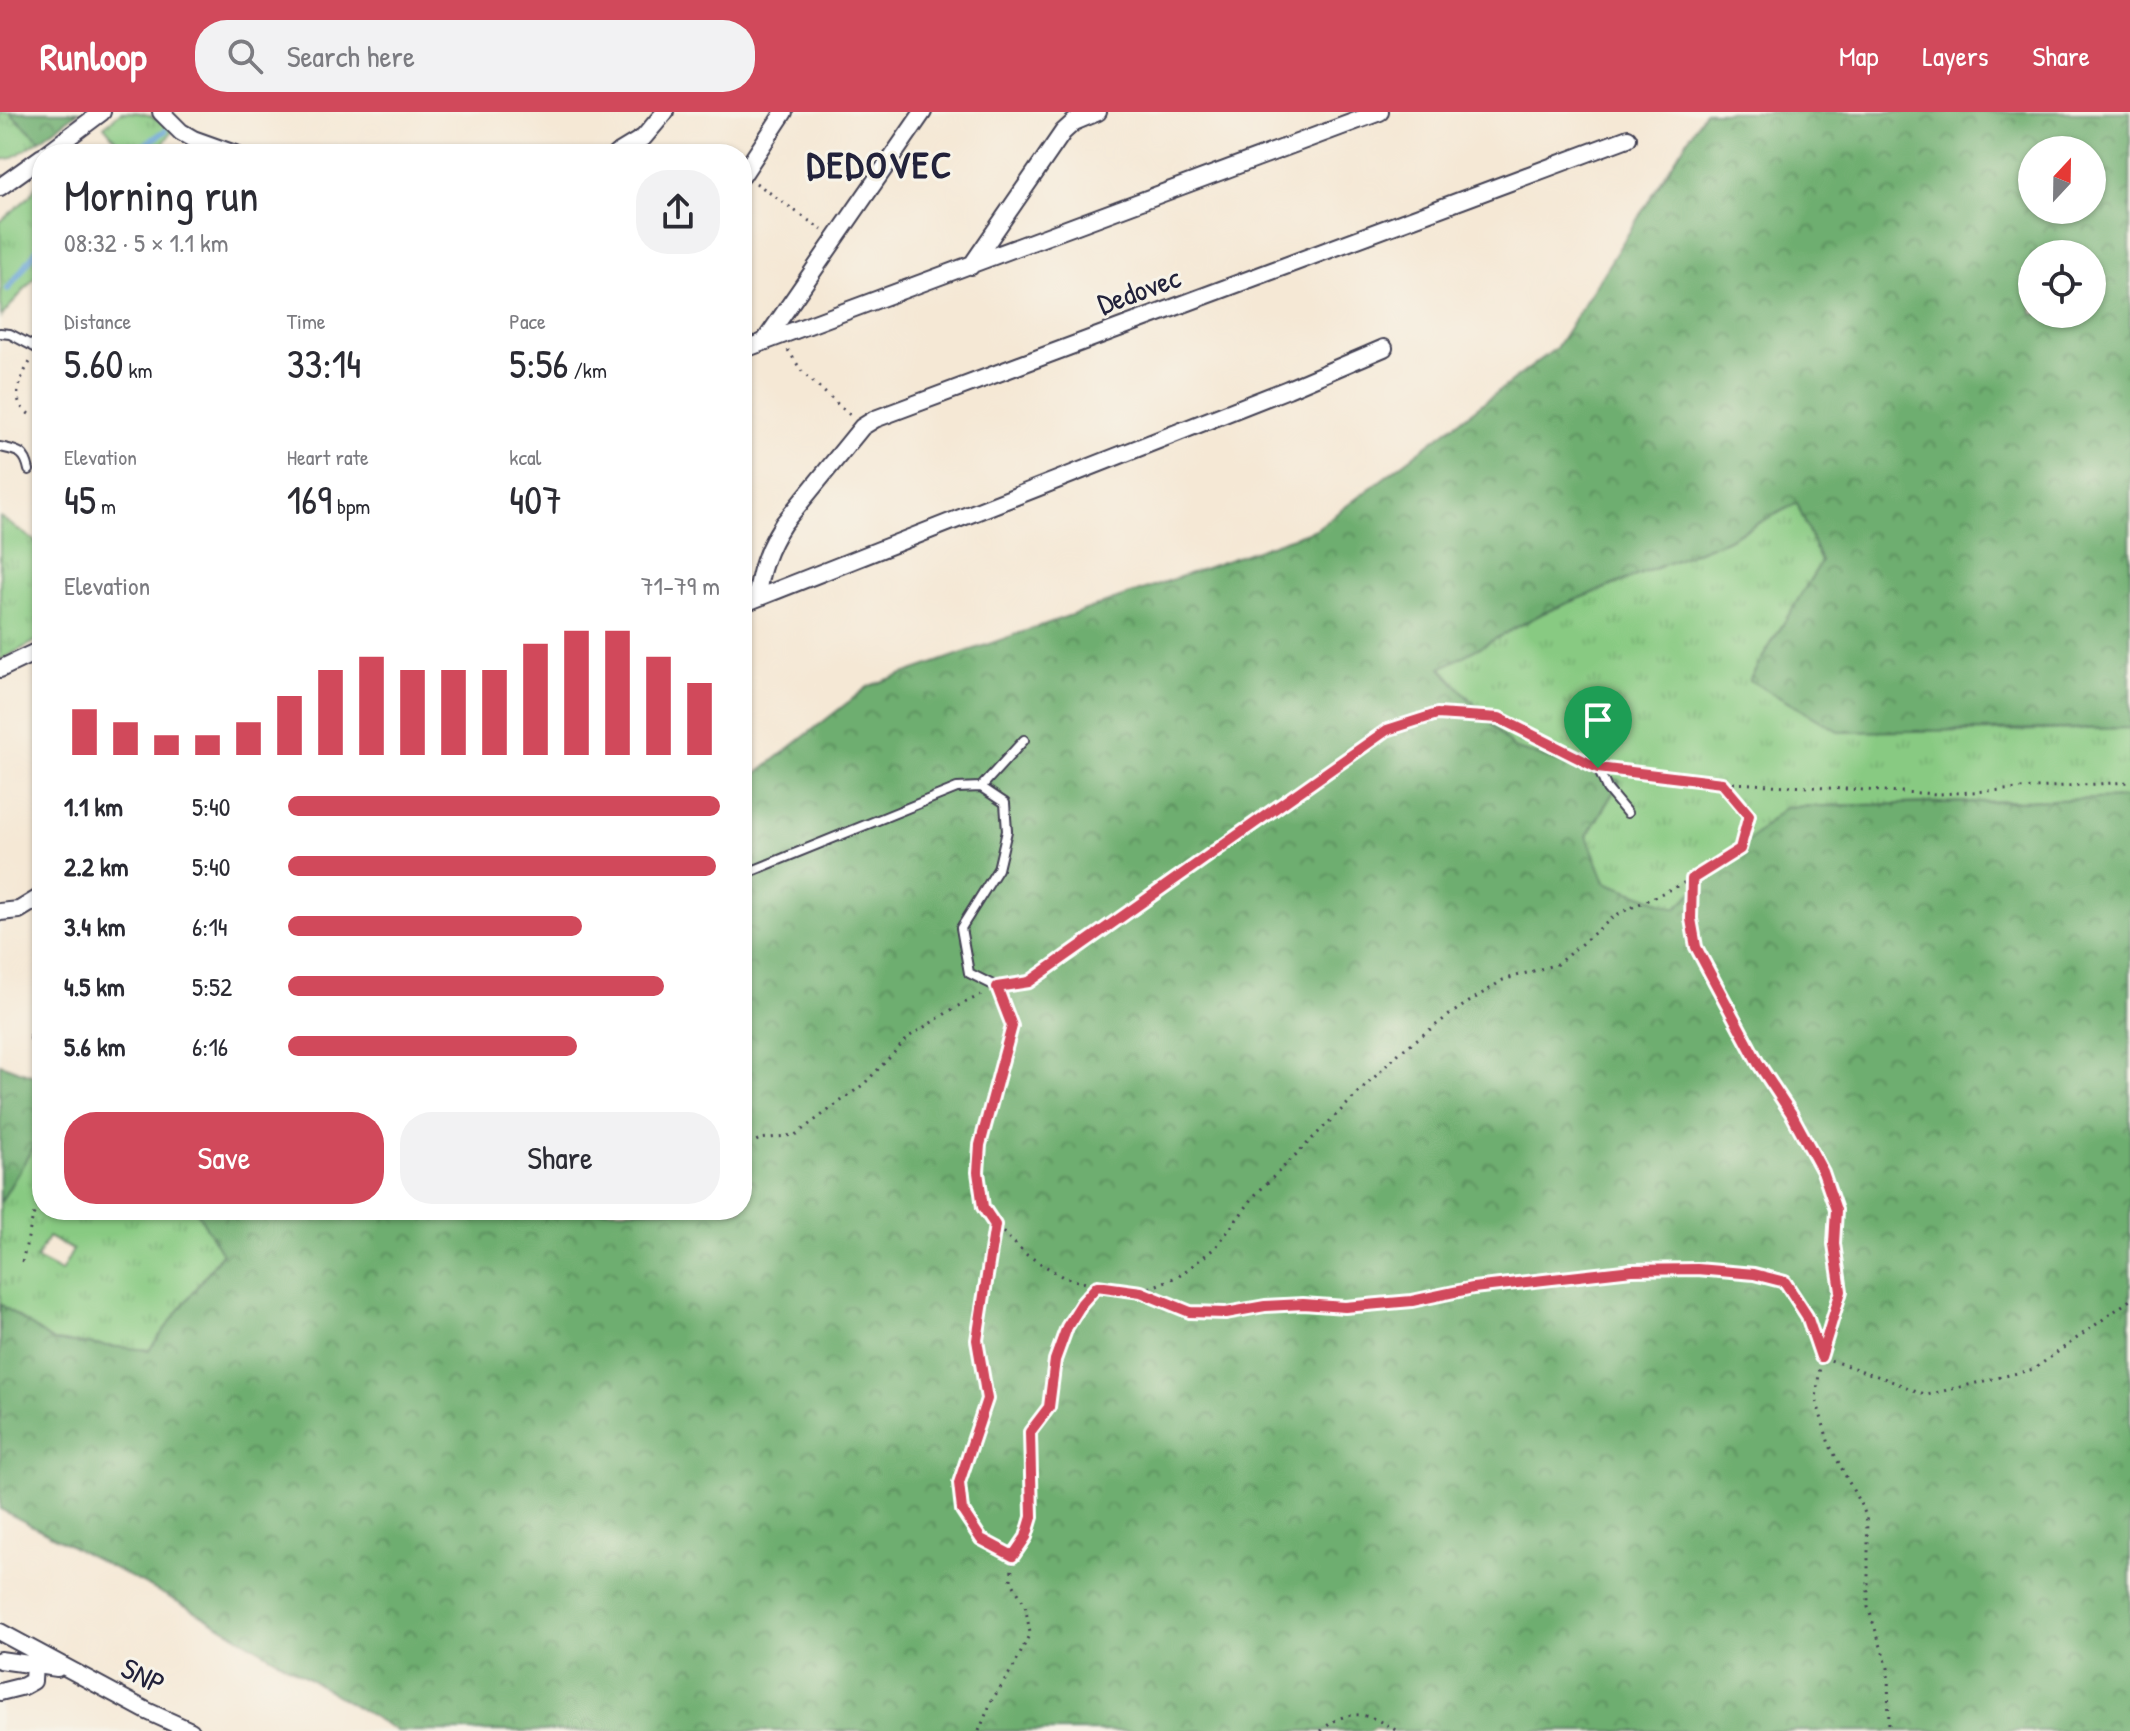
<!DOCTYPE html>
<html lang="en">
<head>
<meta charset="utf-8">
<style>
	:root { --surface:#fff; --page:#f2f2f3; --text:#2b2b33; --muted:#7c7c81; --accent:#d1495b }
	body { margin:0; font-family:"Patrick Hand",sans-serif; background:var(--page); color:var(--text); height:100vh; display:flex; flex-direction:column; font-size:30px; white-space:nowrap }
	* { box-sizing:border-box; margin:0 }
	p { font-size:26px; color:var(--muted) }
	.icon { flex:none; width:44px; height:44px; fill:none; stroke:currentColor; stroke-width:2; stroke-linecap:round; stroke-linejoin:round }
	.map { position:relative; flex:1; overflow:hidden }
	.panel { position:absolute; left:32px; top:32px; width:720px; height:1076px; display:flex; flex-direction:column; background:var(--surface); border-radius:32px; box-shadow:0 2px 6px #0004 }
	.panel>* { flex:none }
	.needle { width:52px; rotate:22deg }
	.buttons { position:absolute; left:2018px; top:24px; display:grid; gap:16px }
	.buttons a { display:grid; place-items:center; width:88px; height:88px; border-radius:50%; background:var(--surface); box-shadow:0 2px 6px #0004; font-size:40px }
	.pin { position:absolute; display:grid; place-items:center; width:68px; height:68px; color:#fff; margin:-82px -34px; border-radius:50% 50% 50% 0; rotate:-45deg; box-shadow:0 0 8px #0007 }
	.pin .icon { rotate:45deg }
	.round { display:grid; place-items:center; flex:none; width:84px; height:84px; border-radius:32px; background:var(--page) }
	.summary { display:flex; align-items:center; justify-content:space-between; height:136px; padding:0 32px }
	h1 { font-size:44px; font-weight:600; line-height:60px }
	.figures { display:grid; grid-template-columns:repeat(3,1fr); gap:12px; height:136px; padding:8px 32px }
	.figures div { display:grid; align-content:center }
	.figures b { font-size:40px; font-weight:600 }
	.figures small { font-size:22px; font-weight:400 }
	.figures p { font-size:22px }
	.chart { height:224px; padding:16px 32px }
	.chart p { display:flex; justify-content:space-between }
	.chart svg { width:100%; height:144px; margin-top:8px; stroke:var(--accent); stroke-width:6 }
	.action { display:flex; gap:16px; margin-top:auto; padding:16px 32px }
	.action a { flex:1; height:92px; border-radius:32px; background:var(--accent); color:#fff; font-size:32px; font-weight:600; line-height:92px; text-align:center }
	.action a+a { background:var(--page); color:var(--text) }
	ul { padding:0 32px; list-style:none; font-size:26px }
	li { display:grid; grid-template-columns:128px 96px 1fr; align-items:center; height:60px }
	li i { height:20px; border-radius:10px; background:var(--accent) }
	header { display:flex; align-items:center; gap:48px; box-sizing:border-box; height:112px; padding:0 40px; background:var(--accent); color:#fff }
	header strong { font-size:38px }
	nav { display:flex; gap:44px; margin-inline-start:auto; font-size:28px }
	.search { width:560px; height:72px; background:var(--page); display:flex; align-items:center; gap:20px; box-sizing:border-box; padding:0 28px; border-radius:32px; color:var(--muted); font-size:30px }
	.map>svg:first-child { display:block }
	.grass { fill:url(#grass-tufts); stroke:#55765e; stroke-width:2; fill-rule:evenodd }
	.forest { fill:url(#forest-crowns); stroke:#486856; stroke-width:2; fill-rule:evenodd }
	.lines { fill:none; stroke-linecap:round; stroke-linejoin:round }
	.stream { stroke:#63a2d5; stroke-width:6 }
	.service-casing { stroke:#424052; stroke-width:12 }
	.minor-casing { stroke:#424052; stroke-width:20 }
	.path { stroke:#424052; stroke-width:3; stroke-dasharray:2 6; stroke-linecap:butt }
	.service { stroke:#fff; stroke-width:8 }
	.minor { stroke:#fff; stroke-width:16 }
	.route-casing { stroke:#fff; stroke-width:16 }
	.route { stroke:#d1495b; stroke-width:10 }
	.labels { text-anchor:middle; stroke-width:6; stroke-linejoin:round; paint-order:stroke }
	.street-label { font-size:30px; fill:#22223b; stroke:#f7f3e8 }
	.district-label { font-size:38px; font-weight:bold; letter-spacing:2px; fill:#22223b; stroke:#f7f3e8 }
</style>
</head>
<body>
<header>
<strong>Runloop</strong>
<div class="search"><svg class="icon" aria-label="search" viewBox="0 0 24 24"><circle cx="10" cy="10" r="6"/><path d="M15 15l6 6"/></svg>Search here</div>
<nav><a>Map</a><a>Layers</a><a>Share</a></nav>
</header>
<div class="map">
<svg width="2130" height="1619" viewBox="0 0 2130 1619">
	<defs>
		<pattern id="grass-tufts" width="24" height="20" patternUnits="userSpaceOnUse" patternTransform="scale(2)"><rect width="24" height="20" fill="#88ca82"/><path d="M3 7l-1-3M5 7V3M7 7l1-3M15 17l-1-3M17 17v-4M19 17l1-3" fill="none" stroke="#75ad71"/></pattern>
		<pattern id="forest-crowns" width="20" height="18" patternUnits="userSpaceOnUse" patternTransform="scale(2)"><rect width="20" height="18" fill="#6eae70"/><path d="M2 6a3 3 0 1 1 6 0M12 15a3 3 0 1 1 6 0" fill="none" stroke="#5a8d5d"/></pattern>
	</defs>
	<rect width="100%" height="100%" fill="#f7f3e8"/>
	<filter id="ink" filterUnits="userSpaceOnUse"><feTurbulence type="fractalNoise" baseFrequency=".0125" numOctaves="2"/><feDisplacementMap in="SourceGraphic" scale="16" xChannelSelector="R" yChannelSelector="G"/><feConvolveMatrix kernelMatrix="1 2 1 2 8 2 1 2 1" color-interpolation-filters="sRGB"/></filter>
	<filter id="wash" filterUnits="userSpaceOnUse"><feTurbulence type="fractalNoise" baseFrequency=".006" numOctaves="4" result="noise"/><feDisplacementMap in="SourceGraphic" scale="32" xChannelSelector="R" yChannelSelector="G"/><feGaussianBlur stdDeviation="1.8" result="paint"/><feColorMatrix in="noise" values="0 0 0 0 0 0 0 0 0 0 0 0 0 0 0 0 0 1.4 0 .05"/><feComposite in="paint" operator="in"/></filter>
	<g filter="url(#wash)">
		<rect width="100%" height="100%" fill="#f5e8d5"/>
		<path class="grass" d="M0,0H9L40,28L12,46L0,48Z
			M121,0C146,0 152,2 173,18L156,42H110L120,33L104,14Z
			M42,63V157L1,205L0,110L30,84Z
			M1797,391L1821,450L1749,568L1955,620L2130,616V686L1785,695L1676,796L1605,770L1587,724L1620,669L1513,636L1441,555L1543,501L1726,428Z
			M0,405L42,434V526L0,548Z
			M42,1027V1098H196L222,1141L149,1238L53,1229L0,1192V1091L32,1037ZM48,1125L73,1138L61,1160L36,1147Z"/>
		<path class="forest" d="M9,0H78L40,28Z
			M1705,0H2130V616L1840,620L1749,568L1821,450L1797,391L1726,428L1543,501L1441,556L1513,636L1620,669L1587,724L1605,770L1676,796L1785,695L2130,686V1619H1386L1375,1615L1369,1619H397L190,1496L0,1397V1192L53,1229L149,1238L222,1142L196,1098H742V673L869,574L1316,417L1556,236ZM2032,38H2092V98H2032ZM2032,142H2092V202H2032Z
			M0,952L42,967V1027L32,1037L0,1091Z"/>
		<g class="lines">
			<path class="stream" d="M131,42L165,19
				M8,177L42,131"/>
		</g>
	</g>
	<g filter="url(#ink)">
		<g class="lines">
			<defs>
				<path id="service" d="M0,221L10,222L42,239
					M0,335C18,339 25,339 29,358
					M1598,656L1607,677L1627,701
					M981,675L1024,628
					M742,763L957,676L981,675L1005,691L1007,719L998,757L961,816L969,861L997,875L1029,870L1387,618L1437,602L1499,606L1598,656L1722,671"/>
				<path id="minor" d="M161,0L181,20L193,27L235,42
					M46,42L102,0
					M616,42L644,25L665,0
					M742,64L784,0
					M0,75L42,45
					M971,154L1063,20L1074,10L1098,0
					M764,230L923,0
					M742,238L1380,0
					M757,486C759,459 768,435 783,412L862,315L875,307L1628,26
					M742,492L1288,277L1384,236
					M0,557L42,537
					M0,800L19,798L42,784
					M39,925L42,923
					M0,1520L147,1599L191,1619
					M0,1548L57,1556
					M0,1580L24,1574L33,1569L34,1552"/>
			</defs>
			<use href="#service" class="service-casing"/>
			<use href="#minor" class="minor-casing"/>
			<path class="path" d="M756,71L822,118
				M788,238L803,261L851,304
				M29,302C8,288 21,264 32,247
				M1733,671L1939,682L2130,670
				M1692,767L1691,807L1696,835L1758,951L1791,1001L1823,1060L1836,1098L1834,1132L1841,1179L1821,1245L1886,1267L1927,1283L2034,1257L2130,1188
				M1001,886L1012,914L980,1033L978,1060L983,1095L995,1113L1027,1143L1063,1165L1097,1174L1141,1180L1190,1200L1226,1201L1265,1194L1303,1192L1345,1195L1412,1189L1473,1176L1632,1158L1697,1157L1754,1162L1785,1170L1807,1204L1821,1245L1816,1287L1829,1332L1866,1403L1868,1432V1495L1888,1556L1889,1619
				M742,1036L760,1027L795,1023L864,972L910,924L956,895L983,882
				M995,1113L977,1228L987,1287L959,1371L962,1398L981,1427L1013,1444
				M22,1150L34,1101L42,1089
				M1142,1179L1179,1164L1216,1135L1256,1082L1400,940L1452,901L1503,868L1557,852L1616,803L1692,767L1740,737L1749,703L1729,680
				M979,1619L992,1588L1015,1553L1030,1521L1025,1493L1011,1468L1013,1444L1026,1425L1032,1405L1030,1320L1049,1295L1055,1248L1067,1215L1082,1191L1097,1174
				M1321,1619C1349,1594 1368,1601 1397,1619"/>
			<use href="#service" class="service"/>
			<use href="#minor" class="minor"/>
		</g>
	</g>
	<g class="lines" filter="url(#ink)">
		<defs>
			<path id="route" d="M1437,602L1499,606L1598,656L1722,671L1749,703L1740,737L1692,767L1691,807L1696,835L1758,951L1791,1001L1823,1060L1836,1098L1834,1132L1841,1179L1821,1245L1807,1204L1785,1170L1754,1162L1697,1157L1632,1158L1473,1176L1412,1189L1345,1195L1303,1192L1265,1194L1226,1201L1190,1200L1141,1180L1097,1174L1082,1191L1067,1215L1055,1248L1049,1295L1030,1320L1032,1405L1026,1425L1013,1444L981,1427L962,1398L959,1371L987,1287L977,1228L995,1113L983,1095L978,1060L980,1033L1012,914L997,875L1029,870L1387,618Z"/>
		</defs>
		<use href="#route" class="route-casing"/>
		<use href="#route" class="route"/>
	</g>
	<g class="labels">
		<g class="street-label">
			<text transform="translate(1139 179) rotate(-20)" y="10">Dedovec</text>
			<text transform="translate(143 1564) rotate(27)" y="10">SNP</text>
		</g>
		<g class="district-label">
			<text x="880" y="66">DEDOVEC</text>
		</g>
	</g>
</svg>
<div class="buttons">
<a><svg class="needle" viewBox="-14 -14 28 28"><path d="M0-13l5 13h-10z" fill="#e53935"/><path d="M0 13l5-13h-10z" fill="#7c7c81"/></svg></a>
<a><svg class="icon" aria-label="locate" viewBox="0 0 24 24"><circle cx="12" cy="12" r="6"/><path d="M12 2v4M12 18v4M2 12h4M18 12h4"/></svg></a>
</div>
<div class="pin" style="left:1598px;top:656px;background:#1e9e55"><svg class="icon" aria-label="arrive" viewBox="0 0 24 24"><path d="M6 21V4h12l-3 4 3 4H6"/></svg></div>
<section class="panel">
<div class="summary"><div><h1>Morning run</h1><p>08:32 · 5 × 1.1 km</p></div><a class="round"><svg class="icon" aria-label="share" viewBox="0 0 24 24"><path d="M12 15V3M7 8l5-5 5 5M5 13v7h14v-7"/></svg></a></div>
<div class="figures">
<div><p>Distance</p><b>5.60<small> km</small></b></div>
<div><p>Time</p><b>33:14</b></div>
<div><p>Pace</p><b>5:56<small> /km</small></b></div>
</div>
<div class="figures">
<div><p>Elevation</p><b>45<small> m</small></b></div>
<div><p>Heart rate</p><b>169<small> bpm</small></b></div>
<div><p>kcal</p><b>407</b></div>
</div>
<div class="chart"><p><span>Elevation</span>71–79 m</p>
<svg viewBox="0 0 160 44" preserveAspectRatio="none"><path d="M5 44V30M15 44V34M25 44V38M35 44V38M45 44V34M55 44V26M65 44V18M75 44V14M85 44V18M95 44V18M105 44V18M115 44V10M125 44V6M135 44V6M145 44V14M155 44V22"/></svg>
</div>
<ul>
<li><b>1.1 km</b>5:40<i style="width:100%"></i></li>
<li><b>2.2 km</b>5:40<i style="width:99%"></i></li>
<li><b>3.4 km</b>6:14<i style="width:68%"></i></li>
<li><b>4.5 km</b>5:52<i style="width:87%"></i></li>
<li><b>5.6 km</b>6:16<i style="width:67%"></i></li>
</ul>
<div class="action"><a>Save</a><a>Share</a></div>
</section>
</div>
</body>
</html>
